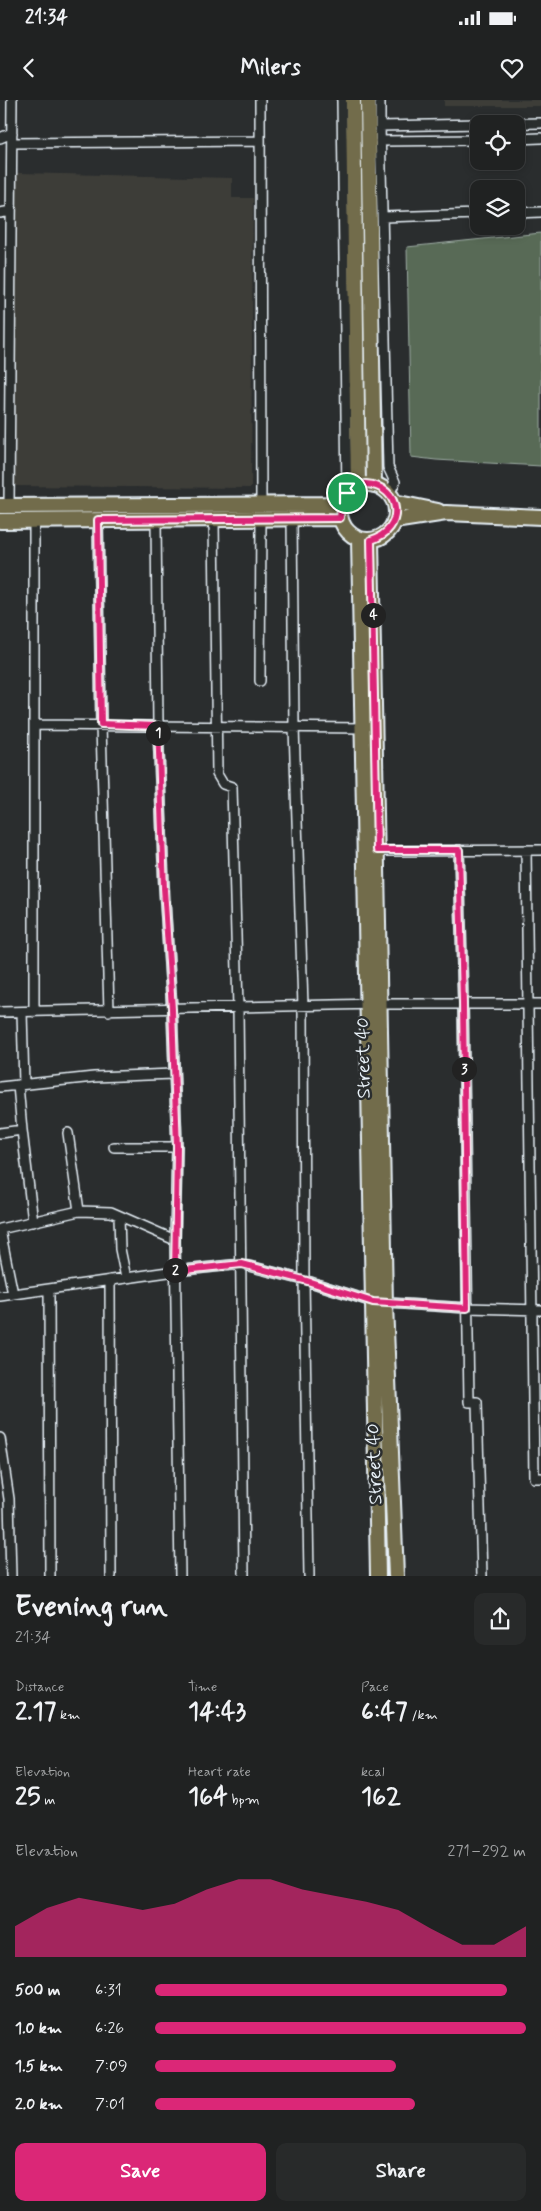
<!DOCTYPE html>
<html lang="en">
<head>
<meta charset="utf-8">
<style>
	:root { --surface:#202222; --page:#282a2a; --text:#f1f3f6; --muted:#a2a4a5; --line:#3d3f40; --accent:#db2777 }
	body { margin:0; font-family:Mynerve,sans-serif; background:var(--page); color:var(--text); height:100vh; display:flex; flex-direction:column; font-size:19px; white-space:nowrap }
	* { box-sizing:border-box; margin:0 }
	p { font-size:16px; color:var(--muted) }
	.icon { flex:none; width:28px; height:28px; fill:none; stroke:currentColor; stroke-width:2; stroke-linecap:round; stroke-linejoin:round }
	.map { position:relative; height:1476px; overflow:hidden }
	.details { display:flex; flex-direction:column; background:var(--surface); flex:1 }
	.details>* { flex:none }
	.tools { position:absolute; left:470px; top:15px; display:grid; gap:10px }
	.tools a { display:grid; place-items:center; width:55px; height:55px; border-radius:10px; background:var(--surface); box-shadow:0 2px 8px #0003,0 0 0 1px var(--line); font-size:25px }
	.pin { position:absolute; display:grid; place-items:center; width:42px; height:42px; color:#fff; margin:-21px; border:2px solid #fff; border-radius:50%; box-shadow:0 1px 5px #0007 }
	.km { position:absolute; width:25px; height:25px; margin:-12px; border-radius:50%; background:#222; color:#fff; font-size:14px; line-height:25px; text-align:center }
	.round { display:grid; place-items:center; flex:none; width:52px; height:52px; border-radius:10px; background:var(--page) }
	.summary { display:flex; align-items:center; justify-content:space-between; height:85px; padding:0 15px }
	h1 { font-size:28px; font-weight:800; line-height:38px }
	.figures { display:grid; grid-template-columns:repeat(3,1fr); gap:8px; height:85px; padding:5px 15px }
	.figures div { display:grid; align-content:center }
	.figures b { font-size:25px; font-weight:800 }
	.figures small { font-size:14px; font-weight:400 }
	.figures p { font-size:14px }
	.chart { height:140px; padding:10px 15px }
	.chart p { display:flex; justify-content:space-between }
	.chart svg { width:100%; height:90px; margin-top:5px; fill:var(--accent); opacity:.7 }
	.primary-button { display:flex; gap:10px; margin-top:auto; padding:10px 15px }
	.primary-button a { flex:1; height:58px; border-radius:10px; background:var(--accent); color:#fff; font-size:20px; font-weight:800; line-height:58px; text-align:center }
	.primary-button a+a { background:var(--page); color:var(--text) }
	ul { padding:0 15px; list-style:none; font-size:16px }
	li { display:grid; grid-template-columns:80px 60px 1fr; align-items:center; height:38px }
	li i { height:12px; border-radius:6px; background:var(--accent) }
	.status { display:flex; justify-content:space-between; align-items:center; height:35px; padding:0 25px; background:var(--surface); direction:ltr }
	.status svg { height:14px; fill:currentColor }
	header { display:flex; justify-content:space-between; align-items:center; height:65px; padding:0 15px; background:var(--surface); font-size:22px; font-weight:800 }
	.map>svg:first-child { display:block }
	.built { fill:#3e3e39 }
	.green { fill:#586b56; stroke:#a0aea7 }
	.lines { fill:none; stroke-linecap:round; stroke-linejoin:round }
	.minor-casing { stroke:#e8f1f8; stroke-width:12 }
	.primary-casing { stroke:#e8f1f8; stroke-width:18 }
	.minor { stroke:#2a2d2e; stroke-width:9 }
	.primary { stroke:#726c4b; stroke-width:14 }
	.route-casing { stroke:#fff; stroke-width:10 }
	.route { stroke:#db2777; stroke-width:6 }
	.labels { text-anchor:middle; stroke-width:5; stroke-linejoin:round; paint-order:stroke }
	.street-label { font-size:19px; fill:#e8f1f8; stroke:#2a2d2e }
</style>
</head>
<body>
<div class="status"><b>21:34</b><svg viewBox="0 0 49 12"><path d="M0 12V9h3v3zM5 12V6h3v6zM10 12V3h3v9zM15 12V0h3v12zM26 1h20v11H26zM47 4h2v5h-2z"/></svg></div>
<header><svg class="icon" aria-label="back" viewBox="0 0 24 24"><path d="M15 5l-7 7 7 7"/></svg>Milers<svg class="icon" aria-label="heart" viewBox="0 0 24 24"><path d="M12 20l-8-8c-3-5 5-10 8-4 3-6 11-1 8 4z"/></svg></header>
<div class="map">
<svg width="541" height="1476" viewBox="0 0 541 1476">
	<rect width="100%" height="100%" fill="#2a2d2e"/>
	<filter id="ink" filterUnits="userSpaceOnUse"><feTurbulence type="fractalNoise" baseFrequency=".02" numOctaves="2"/><feDisplacementMap in="SourceGraphic" scale="10" xChannelSelector="R" yChannelSelector="G"/><feConvolveMatrix kernelMatrix="1 2 1 2 8 2 1 2 1" color-interpolation-filters="sRGB"/></filter>
	<g filter="url(#ink)">
		<path class="built" d="M444,0H541V6H444Z
			M17,73L232,78V98H253L251,388L14,386Z"/>
		<path class="green" d="M541,133V366L436,360L411,357L407,147Z"/>
		<g class="lines">
			<defs>
				<path id="minor" d="M260,0L261,404
					M342,0L347,393
					M380,0V26L479,24
					M489,24L541,23
					M380,26L388,367L395,382L389,394
					M0,38L12,33
					M516,39L541,38
					M380,41L479,40
					M12,43L260,41
					M0,113L11,111
					M516,113L541,112
					M383,117L479,114
					M9,406L12,0
					M292,419L294,627L303,906L304,1180L309,1476
					M98,420L101,625L109,911
					M156,420L158,626L164,787L172,909L177,1047L175,1140L180,1476
					M214,420L217,674L223,684L232,687L238,908L244,1476
					M34,421V912
					M260,581L261,419
					M34,625L366,628
					M459,750L463,904L469,1302H477L482,1476
					M526,750L534,1378H541
					M377,751L541,750
					M0,912L380,904H541
					M22,912L24,984
					M18,985L22,1030
					M0,987L94,977L174,974
					M0,1033L22,1030L33,1122
					M68,1033L79,1111
					M114,1047H177
					M119,1116L120,1149L126,1178
					M0,1129L79,1111L111,1112L175,1140
					M0,1130L13,1194
					M110,1180L111,1476
					M49,1189L50,1476
					M0,1196L175,1171L241,1164L304,1180L373,1202L467,1208L541,1210
					M0,1338L9,1399L11,1476"/>
				<path id="primary" d="M353,0L358,386
					M368,0L374,385
					M340 412a28 28 0 1 1 56 0a28 28 0 1 1-56 0Z
					M394,402L438,411
					M0,406L341,404
					M0,421L340,418
					M394,421L446,413L541,417
					M359,439L378,1476
					M371,440L385,1204L396,1476"/>
			</defs>
			<use href="#minor" class="minor-casing"/>
			<use href="#primary" class="primary-casing"/>
			<use href="#minor" class="minor"/>
			<use href="#primary" class="primary"/>
		</g>
	</g>
	<g class="lines" filter="url(#ink)">
		<defs>
			<path id="route" d="M366,384C402,386 406,430 371,440L377,750H459L463,904L467,1208L373,1202L304,1180L242,1164L175,1171L177,1047L172,909L164,788L158,626L101,624L98,420L340,418C341,400 347,388 366,384Z"/>
		</defs>
		<use href="#route" class="route-casing"/>
		<use href="#route" class="route"/>
	</g>
	<g class="labels">
		<g class="street-label">
			<text transform="translate(362 958) rotate(-91)" y="7">Street 40</text>
			<text transform="translate(373 1364) rotate(-92)" y="7">Street 40</text>
		</g>
	</g>
</svg>
<div class="tools">
<a><svg class="icon" aria-label="locate" viewBox="0 0 24 24"><circle cx="12" cy="12" r="6"/><path d="M12 2v4M12 18v4M2 12h4M18 12h4"/></svg></a>
<a><svg class="icon" aria-label="layers" viewBox="0 0 24 24"><path d="M12 4l9 5-9 5-9-5zM3 14l9 5 9-5"/></svg></a>
</div>
<div class="pin" style="left:347px;top:393px;background:#1e9e55"><svg class="icon" aria-label="arrive" viewBox="0 0 24 24"><path d="M6 21V4h12l-3 4 3 4H6"/></svg></div>
<b class="km" style="left:158px;top:633px">1</b>
<b class="km" style="left:175px;top:1170px">2</b>
<b class="km" style="left:464px;top:969px">3</b>
<b class="km" style="left:373px;top:515px">4</b>
</div>
<section class="details">
<div class="summary"><div><h1>Evening run</h1><p>21:34</p></div><a class="round"><svg class="icon" aria-label="share" viewBox="0 0 24 24"><path d="M12 15V3M7 8l5-5 5 5M5 13v7h14v-7"/></svg></a></div>
<div class="figures">
<div><p>Distance</p><b>2.17<small> km</small></b></div>
<div><p>Time</p><b>14:43</b></div>
<div><p>Pace</p><b>6:47<small> /km</small></b></div>
</div>
<div class="figures">
<div><p>Elevation</p><b>25<small> m</small></b></div>
<div><p>Heart rate</p><b>164<small> bpm</small></b></div>
<div><p>kcal</p><b>162</b></div>
</div>
<div class="chart"><p><span>Elevation</span>271–292 m</p>
<svg viewBox="0 0 160 44" preserveAspectRatio="none"><path d="M0 44V29L10 20L20 15L30 18L40 21L50 18L60 11L70 6L80 6L90 11L100 14L110 17L120 21L130 30L140 38L150 38L160 29V44z"/></svg>
</div>
<ul>
<li><b>500 m</b>6:31<i style="width:95%"></i></li>
<li><b>1.0 km</b>6:26<i style="width:100%"></i></li>
<li><b>1.5 km</b>7:09<i style="width:65%"></i></li>
<li><b>2.0 km</b>7:01<i style="width:70%"></i></li>
</ul>
<div class="primary-button"><a>Save</a><a>Share</a></div>
</section>
</body>
</html>
